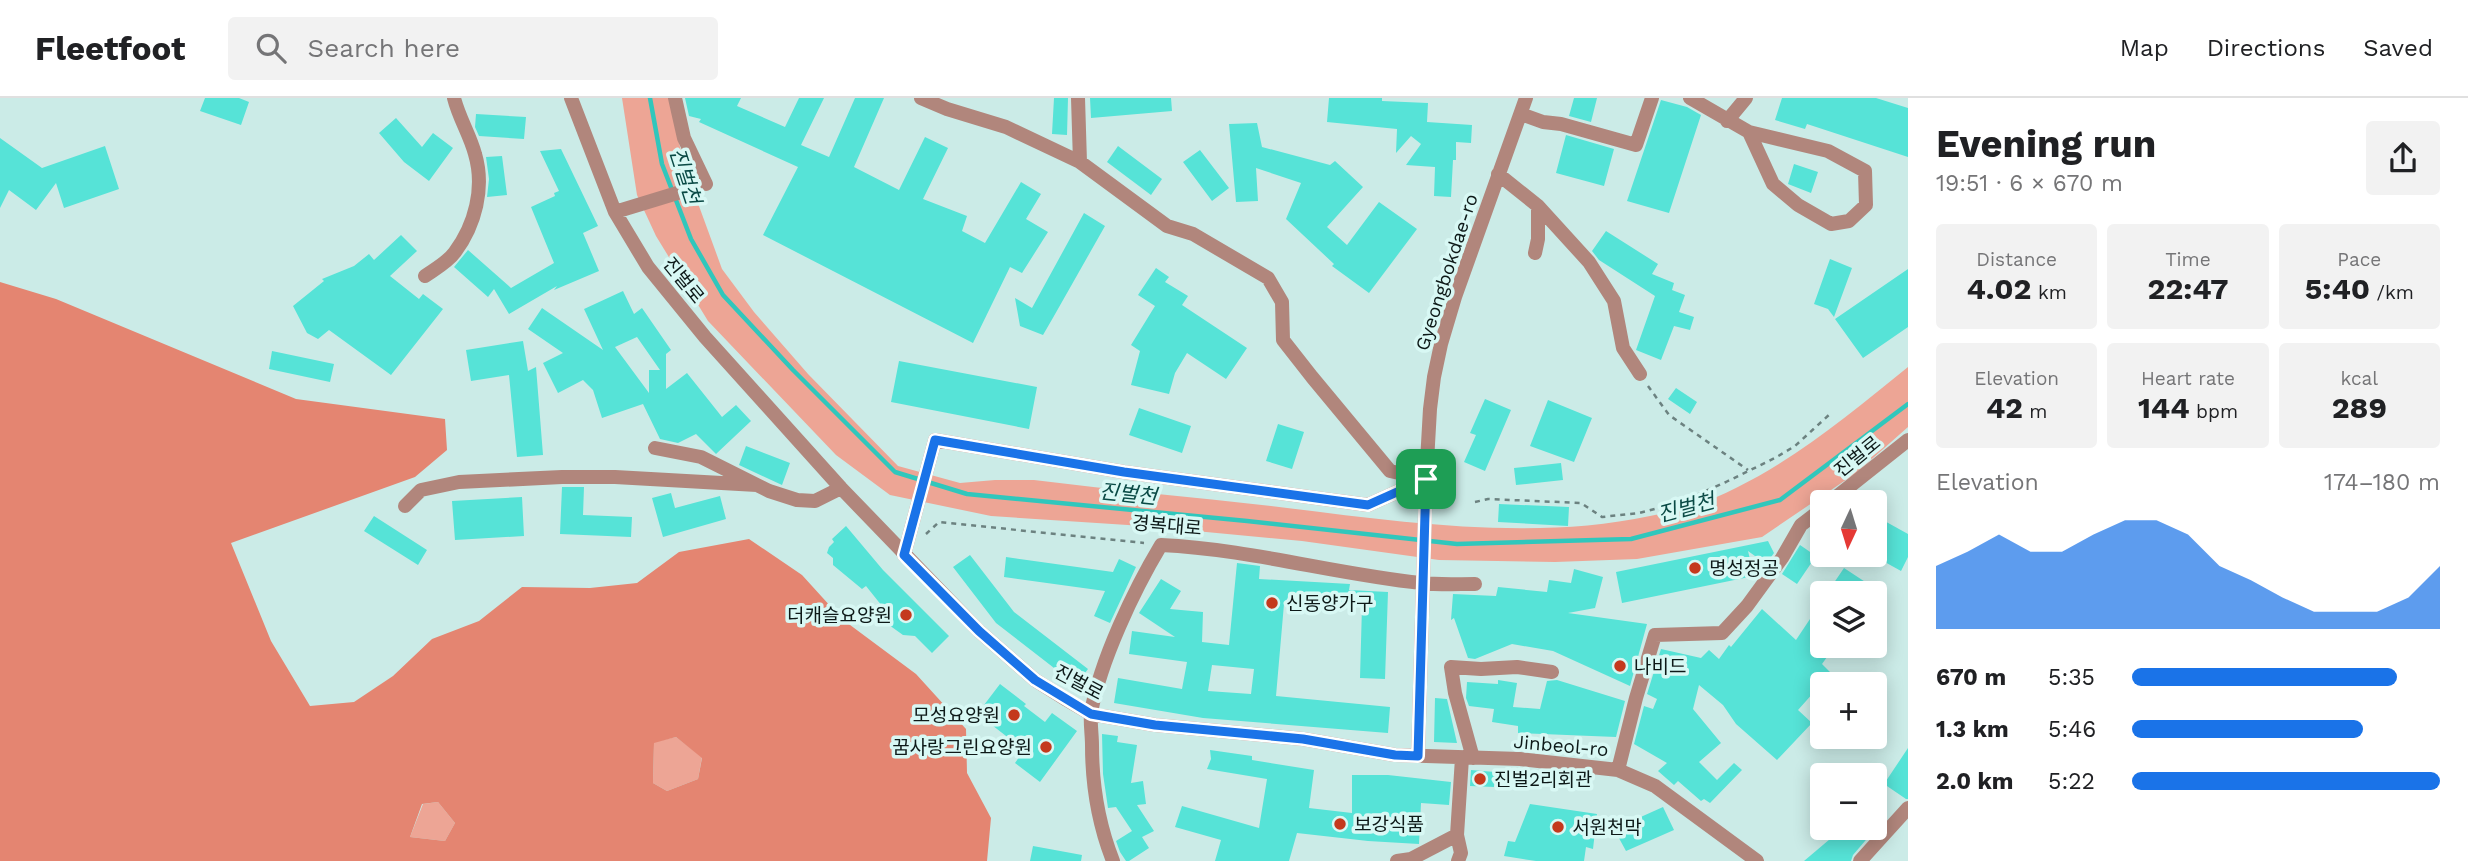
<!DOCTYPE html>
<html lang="en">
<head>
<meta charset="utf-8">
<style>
	:root { --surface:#fff; --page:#f2f2f2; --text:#202124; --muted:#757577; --line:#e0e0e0; --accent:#1a73e8 }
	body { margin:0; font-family:"Work Sans","Noto Sans KR",sans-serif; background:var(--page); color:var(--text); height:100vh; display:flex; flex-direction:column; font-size:26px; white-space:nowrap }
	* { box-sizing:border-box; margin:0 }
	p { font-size:23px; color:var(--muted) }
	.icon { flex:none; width:38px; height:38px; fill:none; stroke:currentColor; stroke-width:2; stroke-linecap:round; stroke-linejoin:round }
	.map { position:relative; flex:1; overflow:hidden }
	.side { display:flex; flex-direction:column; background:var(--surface); width:560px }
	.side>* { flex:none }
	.needle { width:46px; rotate:184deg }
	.controls { position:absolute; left:1810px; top:392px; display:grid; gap:14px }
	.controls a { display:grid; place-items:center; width:77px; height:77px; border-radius:7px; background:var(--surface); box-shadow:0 4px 18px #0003; font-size:35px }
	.pin { position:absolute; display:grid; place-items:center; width:60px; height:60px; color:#fff; margin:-30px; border-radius:14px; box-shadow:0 4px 10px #0006 }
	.round { display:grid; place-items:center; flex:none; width:74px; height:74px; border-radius:7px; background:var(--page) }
	.head { display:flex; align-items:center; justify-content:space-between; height:119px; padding:0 28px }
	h1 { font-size:38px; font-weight:700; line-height:52px }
	.figures { display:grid; grid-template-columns:repeat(3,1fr); gap:10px; height:119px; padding:7px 28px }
	.figures div { display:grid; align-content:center; border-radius:7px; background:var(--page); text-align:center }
	.figures b { font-size:30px; font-weight:700 }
	.figures small { font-size:19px; font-weight:400 }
	.figures p { font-size:19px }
	.chart { height:196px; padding:14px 28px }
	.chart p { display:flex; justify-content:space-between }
	.chart svg { width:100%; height:126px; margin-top:7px; fill:var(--accent); opacity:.7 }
	ul { padding:0 28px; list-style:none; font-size:23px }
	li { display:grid; grid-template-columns:112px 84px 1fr; align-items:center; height:52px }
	li i { height:18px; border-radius:9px; background:var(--accent) }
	header { display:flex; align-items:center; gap:42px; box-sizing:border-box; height:98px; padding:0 35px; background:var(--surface); border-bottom:2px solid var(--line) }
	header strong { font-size:33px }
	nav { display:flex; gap:38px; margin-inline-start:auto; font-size:24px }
	.search { width:490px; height:63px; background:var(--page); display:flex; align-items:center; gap:18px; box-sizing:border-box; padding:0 24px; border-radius:7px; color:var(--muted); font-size:26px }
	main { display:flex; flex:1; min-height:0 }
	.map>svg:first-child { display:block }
	.green { fill:#eda595 }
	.forest { fill:#e48571; fill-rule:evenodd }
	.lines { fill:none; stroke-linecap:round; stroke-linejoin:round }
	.stream { stroke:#30c7bc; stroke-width:4.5 }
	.building { fill:#56e3d7; fill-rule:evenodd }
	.path { stroke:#6c8280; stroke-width:2.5; stroke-dasharray:5 5; stroke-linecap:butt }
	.minor { stroke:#b1867c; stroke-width:14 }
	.route-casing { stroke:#fff; stroke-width:14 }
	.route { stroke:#1a73e8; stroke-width:9 }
	.poi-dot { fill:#c4391d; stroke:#d8f8f4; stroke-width:2.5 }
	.labels { text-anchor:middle; stroke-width:7; stroke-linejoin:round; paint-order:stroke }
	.street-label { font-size:19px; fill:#0d1918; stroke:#d8f8f4 }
	.poi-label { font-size:19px; fill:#0d1918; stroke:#d8f8f4; text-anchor:start }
	.water-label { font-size:21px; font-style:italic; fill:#0a4a45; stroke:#d8f8f4 }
</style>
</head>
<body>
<header>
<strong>Fleetfoot</strong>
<div class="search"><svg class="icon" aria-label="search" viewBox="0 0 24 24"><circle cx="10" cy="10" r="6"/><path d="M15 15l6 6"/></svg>Search here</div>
<nav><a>Map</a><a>Directions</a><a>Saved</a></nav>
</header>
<main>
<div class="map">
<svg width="1908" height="763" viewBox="0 0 1908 763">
	<rect width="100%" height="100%" fill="#cbebe7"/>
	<path class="green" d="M622,0H669L684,67L722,171L754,214L808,276L898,368L960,385L995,382H1034C1113,392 1192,399 1271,408C1395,423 1528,444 1650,418C1664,415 1678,414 1691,409C1774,380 1841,323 1908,269V329L1856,375L1762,439L1637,461L1555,464L1439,462L1302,443L1143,428L991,418L890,397L836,357L708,223L656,138L637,97Z
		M676,639L702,659L698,681L667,693L653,685L654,644Z
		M438,704L455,725L445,743L410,739L423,706Z"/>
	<path class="forest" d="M0,184L56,201L296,301L445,321L447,352L415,379L231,445L271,543L310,608L354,604L393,578L432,541L479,523L522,489L590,490L637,485L679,454L749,441L802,477L842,521L916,576L966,631L967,675L991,720L987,763H0ZM676,639L702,660L698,681L667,693L653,685L654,645ZM438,704L455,725L445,743L410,739L422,706Z"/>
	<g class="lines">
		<path class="stream" d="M650,0L662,66L691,141L723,197L793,272L895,374L967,396L1247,423L1457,446L1631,441L1780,402L1908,306"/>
	</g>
	<path class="building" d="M205,0H239L249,4L241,27L200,13Z
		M685,0H741L737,8L785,29L799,0H824L801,47L829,59L855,0H884L854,69L899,92L925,39L948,50L923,101L967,118L962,133L985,145L1021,84L1041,96L1026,121L1048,134L1022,175L1010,169L973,245L763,137L798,69L699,24L701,21L689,18Z
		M1054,0H1068L1067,37L1052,36Z
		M1090,0H1171L1172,13L1091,20Z
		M1329,0H1382V3L1428,5L1427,24L1472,27L1471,45L1456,44V62H1453L1451,99L1434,98L1435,69L1406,67L1421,46L1411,38L1396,55L1397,31L1327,24Z
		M1574,0H1597L1591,24L1569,18Z
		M1782,0H1876L1908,10V59L1807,26L1805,31L1775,22Z
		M1661,2L1687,9L1701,17L1669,115L1627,103Z
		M476,16L526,19L524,41L479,38L475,29Z
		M396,20L422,49L433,35L453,50L429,83L404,64L379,35Z
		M1257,25L1262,49L1330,67L1335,63L1363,89L1327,129L1347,147L1379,104L1417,131L1369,195L1332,168L1334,166L1286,121L1301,85L1256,70L1258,103L1236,104L1229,26Z
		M1566,37L1614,51L1604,88L1556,75Z
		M0,40L42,70L105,48L119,91L64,110L56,85L36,112L9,92L0,110Z
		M1118,48L1162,81L1151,97L1107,64Z
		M561,51L598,128L583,135L599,173L554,192L557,188L509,216L494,191L488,199L454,169L468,152L511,190L554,165L531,109L555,98L554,95L559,93L540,53Z
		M1200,52L1229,90L1212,103L1183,64Z
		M502,58L507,97L487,99L489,81L486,59Z
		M1794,66L1818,74L1811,95L1788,86Z
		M1084,115L1105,128L1054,218L1043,237L1020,228L1015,200L1032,210Z
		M1606,133L1658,166L1652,176L1674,185L1672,192L1685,197L1679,214L1694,219L1690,232L1674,228L1661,262L1636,252L1655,198L1599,162L1592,153Z
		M401,137L417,153L390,178L419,201L423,196L443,211L391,277L329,232L318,241L307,235L293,208L324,183L322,181L354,168L369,156L374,162Z
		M1830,161L1852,170L1834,219L1828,211L1814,206Z
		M1156,170L1169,179L1165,184L1188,198L1182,207L1247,250L1226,281L1187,255L1175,275L1169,296L1131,287L1140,253L1131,247L1155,208L1138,197Z
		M1908,171V229L1863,260L1835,221Z
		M623,193L634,216L642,210L671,252L666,256V291L687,275L722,319L736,307L751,323L716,356L696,336L678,345L660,341L643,306L602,320L593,292L583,282L558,295L543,265L563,255L528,231L542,210L603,252L584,211ZM637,239L660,272H649V295L615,249Z
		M523,243L528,273L536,269L543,357L517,359L509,277L471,283L466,252Z
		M272,253L334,266L330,284L269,271Z
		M899,263L1037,289L1029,331L891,304Z
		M1676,290L1697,304L1690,316L1668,301Z
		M1485,301L1511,312L1485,373L1464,364L1476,337L1470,335Z
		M1548,302L1592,320L1574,364L1530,348Z
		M1139,310L1191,328L1182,355L1129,337Z
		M1278,326L1304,334L1292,371L1266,363Z
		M746,348L790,365L782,387L739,367Z
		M1561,365L1563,382L1516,387L1514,370Z
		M562,389H584L583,417L632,419L631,439L560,436Z
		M671,395L675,410L720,398L726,421L663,439L652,400Z
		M522,399L524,438L455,442L452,403Z
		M1499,406L1569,409L1568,428L1498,424Z
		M374,418L427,452L418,467L364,433Z
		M1881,421L1908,436V459L1901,473L1874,458V433Z
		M846,428L883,472L949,538L932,555L915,538L903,537L889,527V522L879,511L882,508L866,488L862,491L833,467V460L827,455L829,449L834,444L832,441Z
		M1768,443L1774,455L1769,462L1762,463L1748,453L1754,478L1622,505L1616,474Z
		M1800,447L1816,458L1797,486L1782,476Z
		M970,457L1014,514L1088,571L1076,587L996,525L953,469Z
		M1006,459L1113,474L1119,461L1136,469L1110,525L1094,518L1105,493L1004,479Z
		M1237,465L1260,468L1259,481L1350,486L1349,492L1388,494L1385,581L1360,580L1362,508L1284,506L1276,598L1390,609L1388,635L1203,620L1114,605L1118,580L1182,591L1187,564L1129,556L1132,533L1175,539L1139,515L1161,481L1181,493L1170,511L1203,514L1202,544L1229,547ZM1212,567L1254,571L1251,596L1208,593Z
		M1844,470L1882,495H1827Z
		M1574,471L1603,479L1595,510L1568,515L1647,526L1630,588L1553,553L1512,546L1475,561L1468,560L1454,520L1451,522L1453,496L1496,498L1498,489L1547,494L1549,482L1571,485Z
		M1822,503V548H1835L1822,566L1831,575L1798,612L1812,625L1777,662L1736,626L1723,607L1699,587L1693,611L1721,645L1699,664L1717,682L1734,665L1742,672L1710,705L1704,701L1701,703L1678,683L1674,687L1658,673L1667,665L1634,646L1644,608L1653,611L1657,601L1647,596L1661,551L1701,560L1709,552L1719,561L1729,547L1731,549L1762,511L1796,542Z
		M1498,582L1517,585L1513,609L1540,611L1547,583L1557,582L1625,603L1616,639L1518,635V628L1492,624L1494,611L1469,608L1466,600L1467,584L1498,586Z
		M1000,586L1026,606L1024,608L1045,624L1052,615L1077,633L1040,684L1015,665L1024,652L988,624L995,615L984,607Z
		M1435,600L1447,601L1457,645L1434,644Z
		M1102,636L1118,638L1117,644L1137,647L1131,685L1143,683L1146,706L1137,707L1154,733L1142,739L1149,750L1129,763H1126L1120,754L1116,743L1132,733L1116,709L1108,710L1103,676Z
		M1908,650V701H1906L1884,686Z
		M1210,652L1252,658V662L1314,672L1309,710L1352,715V677H1388L1451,684L1449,707L1421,705L1419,746L1368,743L1297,735L1289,763H1215L1221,742L1175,729L1182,708L1259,730L1267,681L1207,671L1211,661Z
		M1471,672L1495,674L1494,689L1470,688Z
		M1530,706L1597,716L1593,751L1586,749L1584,763H1536L1504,758L1508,743L1515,744Z
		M1663,709L1674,732L1626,753L1614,731Z
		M1843,730H1863L1871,736L1853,757L1851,763H1804Z
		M1033,748L1082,757L1081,763H1030Z"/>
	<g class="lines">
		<path class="path" d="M1648,288L1669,317L1748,372
			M1475,404L1488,401L1581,405L1602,419L1639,415L1681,404L1726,384L1775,360L1795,348L1831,315
			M926,436L939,424L1144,445"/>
		<path class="minor" d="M571,0L615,114L648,169L705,239L841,390L979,533L1035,582L1067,602L1091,616L1155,627L1303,641L1395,657L1520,661L1618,672L1655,688L1757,763
			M675,0L684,40L706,86
			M921,0L947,11L1006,29L1080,64L1167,128L1193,136L1268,180L1282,204L1283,242L1312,279L1390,373L1426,381
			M1078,0L1080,64
			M1690,0L1749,34L1828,53L1865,73L1866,107L1849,123L1831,126L1798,107L1773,86L1749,34
			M1521,16L1543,24L1561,26L1636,47L1652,0
			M1727,23L1746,0
			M1498,76L1538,108L1589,164L1614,203L1623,250L1640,276
			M615,114L697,89
			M1535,155L1538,141V108
			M425,178C435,171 448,164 455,154C475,127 485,90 475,56C470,37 459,20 454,0
			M655,350L701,359L769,393L797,402L815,403L841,390
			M1830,404L1908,342
			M405,408L421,392L459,384L562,379H615L757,387
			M904,457L935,342L1124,374L1368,407L1426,381
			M1418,658L1426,381L1430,311L1434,279L1441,246L1455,199L1526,0
			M1473,660L1455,595L1451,569L1481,571L1517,569L1552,574
			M1618,672L1636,600L1655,537L1722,535L1747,508L1782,460L1801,427L1822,411
			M1113,763C1098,725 1092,688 1092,647C1092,637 1090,625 1091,615C1100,563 1134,492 1161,447C1249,451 1334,476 1421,485C1439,487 1457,486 1475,486
			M1397,763L1411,761L1457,737
			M1458,763L1461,755L1457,737L1462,660
			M1860,763L1908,710"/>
	</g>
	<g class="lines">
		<defs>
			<path id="route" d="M935,342L1124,374L1368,407L1426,381L1418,658L1395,657L1303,641L1155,627L1091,616L1035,582L979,533L904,457Z"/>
		</defs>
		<use href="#route" class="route-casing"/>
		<use href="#route" class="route"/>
	</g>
	<g class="poi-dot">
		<circle cx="1695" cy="470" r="7"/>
		<circle cx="1272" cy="505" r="7"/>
		<circle cx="906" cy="517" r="7"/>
		<circle cx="1620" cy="568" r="7"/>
		<circle cx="1014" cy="617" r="7"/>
		<circle cx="1046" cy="649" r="7"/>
		<circle cx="1480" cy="681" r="7"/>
		<circle cx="1340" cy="726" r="7"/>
		<circle cx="1558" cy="729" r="7"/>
	</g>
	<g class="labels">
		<g class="street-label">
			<text transform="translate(1446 174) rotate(-72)" y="7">Gyeongbokdae-ro</text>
			<text transform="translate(684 182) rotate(51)" y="7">진벌로</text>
			<text transform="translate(1857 358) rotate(-39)" y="7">진벌로</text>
			<text transform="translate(1167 427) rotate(5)" y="7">경복대로</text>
			<text transform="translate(1079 584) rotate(28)" y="7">진벌로</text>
			<text transform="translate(1561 647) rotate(5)" y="7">Jinbeol-ro</text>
		</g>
		<g class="poi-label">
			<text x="1709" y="477">명성정공</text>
			<text x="1286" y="512">신동양가구</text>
			<text x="892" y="524" text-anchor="end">더캐슬요양원</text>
			<text x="1634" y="575">나비드</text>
			<text x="1000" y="624" text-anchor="end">모성요양원</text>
			<text x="1032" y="656" text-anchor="end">꿈사랑그린요양원</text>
			<text x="1494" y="688">진벌2리회관</text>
			<text x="1354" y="733">보강식품</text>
			<text x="1572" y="736">서원천막</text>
		</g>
		<g class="water-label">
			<text transform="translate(685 78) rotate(72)" y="7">진벌천</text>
			<text transform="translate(1128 396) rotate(6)" y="7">진벌천</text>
			<text transform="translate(1686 410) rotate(-15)" y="7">진벌천</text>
		</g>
	</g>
</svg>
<div class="controls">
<a><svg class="needle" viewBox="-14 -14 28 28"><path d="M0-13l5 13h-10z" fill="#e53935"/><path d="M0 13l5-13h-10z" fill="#757577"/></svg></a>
<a><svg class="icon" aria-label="layers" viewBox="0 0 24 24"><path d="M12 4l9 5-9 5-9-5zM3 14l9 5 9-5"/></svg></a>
<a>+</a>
<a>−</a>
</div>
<div class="pin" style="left:1426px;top:381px;background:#1e9e55"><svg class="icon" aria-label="arrive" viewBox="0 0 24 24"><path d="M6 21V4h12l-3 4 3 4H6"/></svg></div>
</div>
<section class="side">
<div class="head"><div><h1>Evening run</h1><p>19:51 · 6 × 670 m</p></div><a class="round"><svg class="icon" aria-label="share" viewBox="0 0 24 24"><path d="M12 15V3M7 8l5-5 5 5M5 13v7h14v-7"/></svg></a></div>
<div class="figures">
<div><p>Distance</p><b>4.02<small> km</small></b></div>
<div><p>Time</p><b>22:47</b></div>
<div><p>Pace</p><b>5:40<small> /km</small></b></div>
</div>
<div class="figures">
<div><p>Elevation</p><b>42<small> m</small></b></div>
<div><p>Heart rate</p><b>144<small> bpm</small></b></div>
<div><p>kcal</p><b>289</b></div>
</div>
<div class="chart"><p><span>Elevation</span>174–180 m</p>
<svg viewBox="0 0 160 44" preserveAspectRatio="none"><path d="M0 44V22L10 17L20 11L30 17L40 17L50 11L60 6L70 6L80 11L90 22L100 27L110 33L120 38L130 38L140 38L150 33L160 22V44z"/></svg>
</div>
<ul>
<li><b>670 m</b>5:35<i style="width:86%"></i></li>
<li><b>1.3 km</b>5:46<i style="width:75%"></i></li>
<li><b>2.0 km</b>5:22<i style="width:100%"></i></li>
</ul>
</section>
</main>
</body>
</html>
